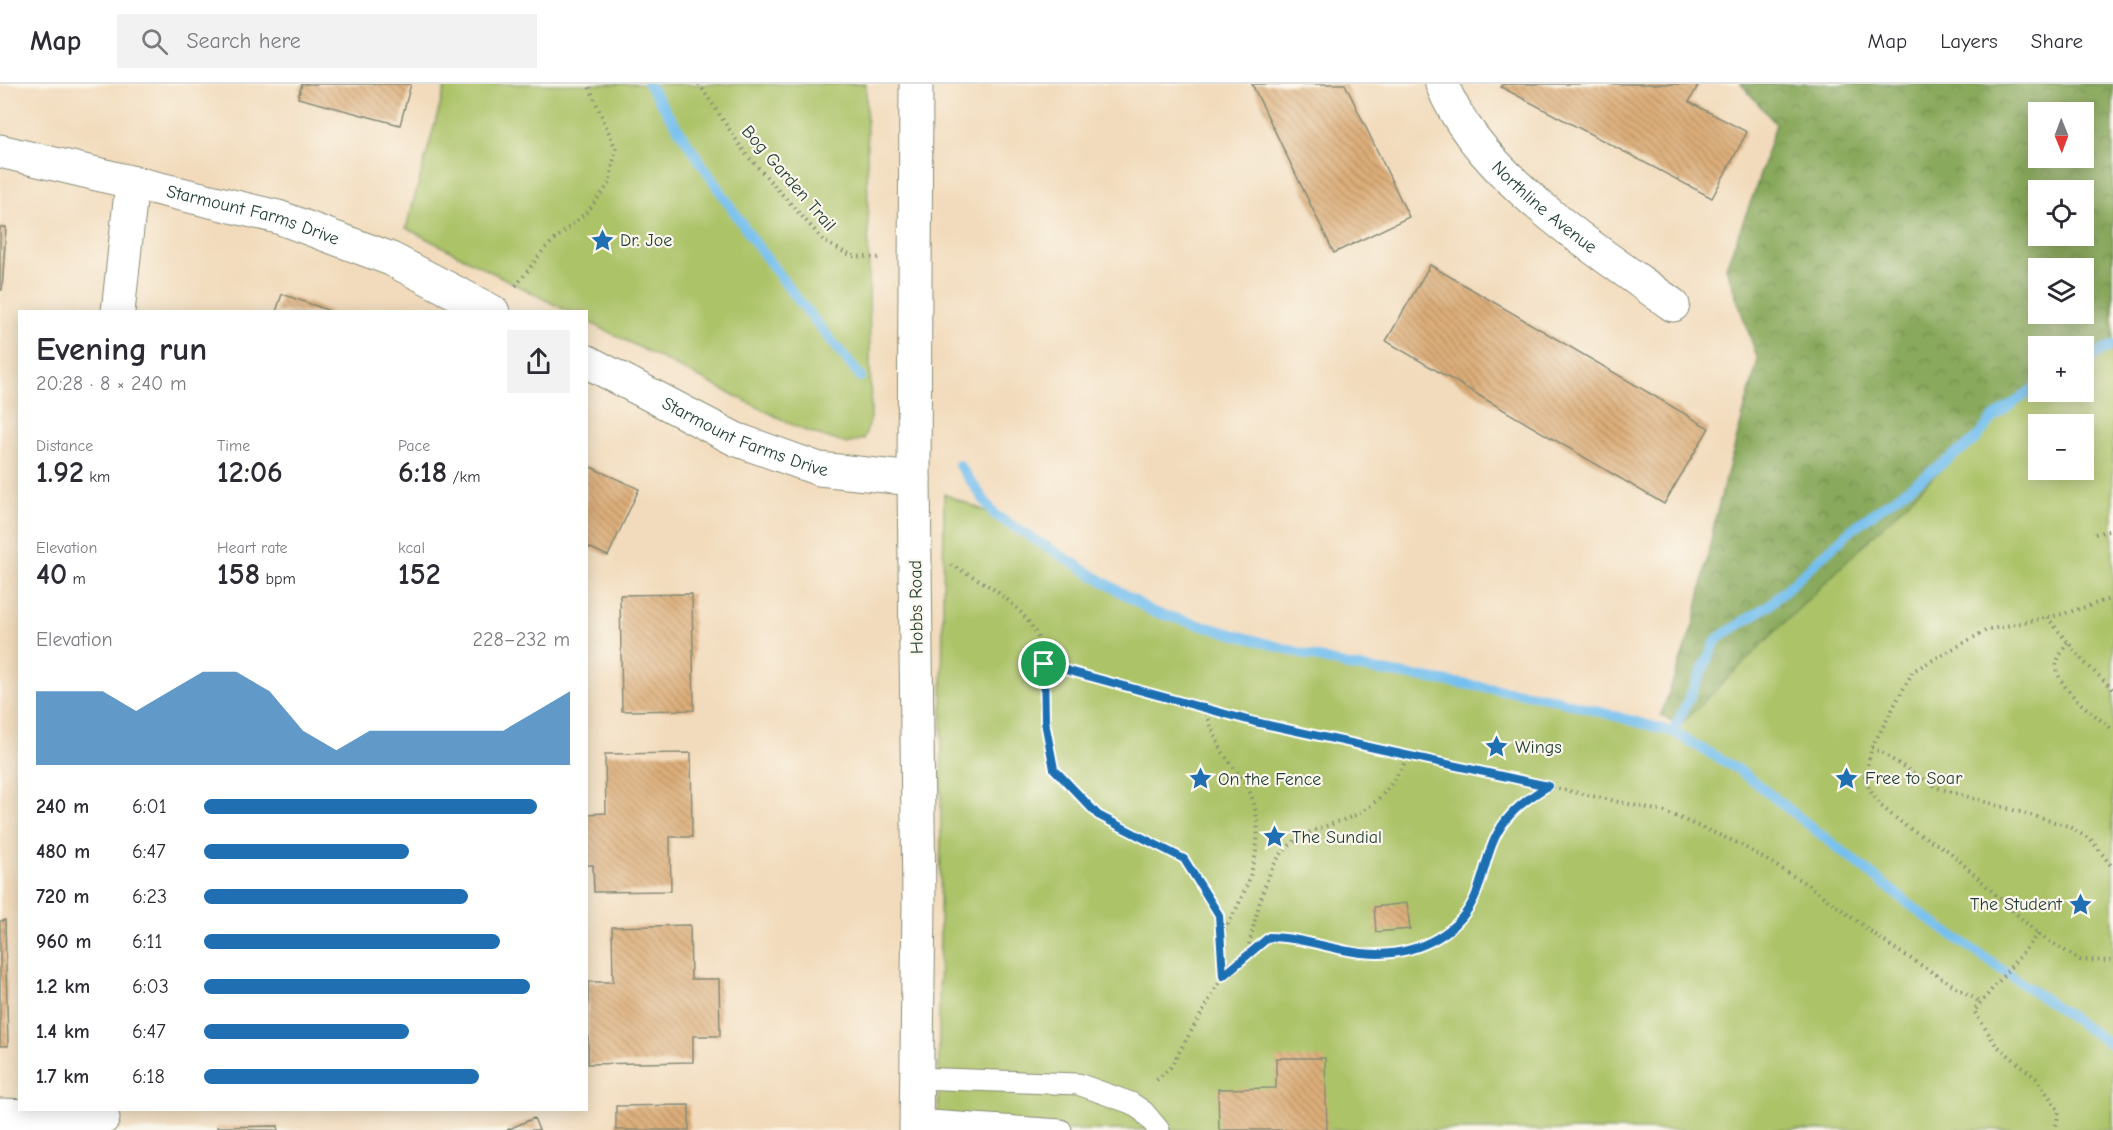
<!DOCTYPE html>
<html lang="en">
<head>
<meta charset="utf-8">
<style>
	:root { --surface:#fff; --page:#f2f2f3; --text:#2b2b33; --muted:#7c7c81; --line:#e1e1e2; --accent:#1f6fb2 }
	body { margin:0; font-family:"Comic Neue",sans-serif; background:var(--page); color:var(--text); height:100vh; display:flex; flex-direction:column; font-size:22px; white-space:nowrap }
	* { box-sizing:border-box; margin:0 }
	p { font-size:20px; color:var(--muted) }
	.icon { flex:none; width:33px; height:33px; fill:none; stroke:currentColor; stroke-width:2; stroke-linecap:round; stroke-linejoin:round }
	.map { position:relative; flex:1; overflow:hidden }
	.sheet { position:absolute; left:18px; top:226px; width:570px; height:801px; display:flex; flex-direction:column; background:var(--surface); border-radius:0px; box-shadow:0 3px 15px #0003 }
	.sheet>* { flex:none }
	.needle { width:39px; rotate:179deg }
	.buttons { position:absolute; left:2028px; top:18px; display:grid; gap:12px }
	.buttons a { display:grid; place-items:center; width:66px; height:66px; border-radius:0px; background:var(--surface); box-shadow:0 3px 15px #0003; font-size:30px }
	.pin { position:absolute; display:grid; place-items:center; width:51px; height:51px; color:#fff; margin:-26px; border:3px solid #fff; border-radius:50%; box-shadow:0 2px 6px #0007 }
	.round { display:grid; place-items:center; flex:none; width:63px; height:63px; border-radius:0px; background:var(--page) }
	.summary { display:flex; align-items:center; justify-content:space-between; height:102px; padding:0 18px }
	h1 { font-size:33px; font-weight:800; line-height:45px }
	.figures { display:grid; grid-template-columns:repeat(3,1fr); gap:9px; height:102px; padding:6px 18px }
	.figures div { display:grid; align-content:center }
	.figures b { font-size:30px; font-weight:800 }
	.figures small { font-size:16px; font-weight:400 }
	.figures p { font-size:16px }
	.chart { height:168px; padding:12px 18px }
	.chart p { display:flex; justify-content:space-between }
	.chart svg { width:100%; height:108px; margin-top:6px; fill:var(--accent); opacity:.7 }
	ul { padding:0 18px; list-style:none; font-size:20px }
	li { display:grid; grid-template-columns:96px 72px 1fr; align-items:center; height:45px }
	li i { height:15px; border-radius:8px; background:var(--accent) }
	header { display:flex; align-items:center; gap:36px; box-sizing:border-box; height:84px; padding:0 30px; background:var(--surface); border-bottom:2px solid var(--line) }
	header strong { font-size:28px }
	nav { display:flex; gap:33px; margin-inline-start:auto; font-size:21px }
	.search { width:420px; height:54px; background:var(--page); display:flex; align-items:center; gap:15px; box-sizing:border-box; padding:0 21px; border-radius:0px; color:var(--muted); font-size:22px }
	.map>svg:first-child { display:block }
	.forest { fill:url(#forest-crowns); stroke:#547348; stroke-width:1.5; fill-rule:evenodd }
	.park { fill:#acc367; stroke:#66804e; stroke-width:1.5; fill-rule:evenodd }
	.lines { fill:none; stroke-linecap:round; stroke-linejoin:round }
	.stream { stroke:#75bfee; stroke-width:10 }
	.building { fill:url(#building-back-hatch) }
	.lane-casing { stroke:#888c78; stroke-width:23 }
	.street-casing { stroke:#888c78; stroke-width:35 }
	.secondary-casing { stroke:#888c78; stroke-width:35 }
	.path { stroke:#888c78; stroke-width:4; stroke-dasharray:1.5 4.5; stroke-linecap:butt }
	.lane { stroke:#fff; stroke-width:21 }
	.street { stroke:#fff; stroke-width:33 }
	.secondary { stroke:#fff; stroke-width:33 }
	.route-casing { stroke:#fff; stroke-width:12 }
	.route { stroke:#1f6fb2; stroke-width:8 }
	.labels { text-anchor:middle; stroke-width:4.5; stroke-linejoin:round; paint-order:stroke }
	.street-label { font-size:18px; fill:#1f3d34; stroke:#fbf7ec }
	.poi-label { font-size:18px; fill:#1f3d34; stroke:#fbf7ec; text-anchor:start }
</style>
</head>
<body>
<header>
<strong>Map</strong>
<div class="search"><svg class="icon" aria-label="search" viewBox="0 0 24 24"><circle cx="10" cy="10" r="6"/><path d="M15 15l6 6"/></svg>Search here</div>
<nav><a>Map</a><a>Layers</a><a>Share</a></nav>
</header>
<div class="map">
<svg width="2113" height="1046" viewBox="0 0 2113 1046">
	<defs>
		<pattern id="forest-crowns" width="20" height="18" patternUnits="userSpaceOnUse" patternTransform="scale(1.5)"><rect width="20" height="18" fill="#89a95c"/><path d="M2 6a3 3 0 1 1 6 0M12 15a3 3 0 1 1 6 0" fill="none" stroke="#6f8b4d"/></pattern>
		<pattern id="building-back-hatch" width="6" height="6" patternUnits="userSpaceOnUse" patternTransform="scale(1.5)"><rect width="6" height="6" fill="#ddae79"/><path d="M-1 5l2 2M0 0l6 6M5-1l2 2" fill="none" stroke="#b38f64"/></pattern>
	</defs>
	<rect width="100%" height="100%" fill="#fbf7ec"/>
	<filter id="ink" filterUnits="userSpaceOnUse"><feTurbulence type="fractalNoise" baseFrequency=".0167" numOctaves="2"/><feDisplacementMap in="SourceGraphic" scale="12" xChannelSelector="R" yChannelSelector="G"/><feConvolveMatrix kernelMatrix="1 2 1 2 8 2 1 2 1" color-interpolation-filters="sRGB"/></filter>
	<filter id="wash" filterUnits="userSpaceOnUse"><feTurbulence type="fractalNoise" baseFrequency=".008" numOctaves="4" result="noise"/><feDisplacementMap in="SourceGraphic" scale="24" xChannelSelector="R" yChannelSelector="G"/><feGaussianBlur stdDeviation="1.35" result="paint"/><feColorMatrix in="noise" values="0 0 0 0 0 0 0 0 0 0 0 0 0 0 0 0 0 1.4 0 .05"/><feComposite in="paint" operator="in"/></filter>
	<g filter="url(#wash)">
		<rect width="100%" height="100%" fill="#f2dbbc"/>
		<path class="forest" d="M1741,0H2113V380L1752,682L1661,631L1695,536L1716,431L1758,276L1726,183L1754,109L1776,40ZM2038,28H2084V74H2038ZM2038,106H2084V152H2038ZM2038,184H2084V230H2038ZM2038,262H2084V308H2038ZM2038,340H2084V386H2038Z"/>
		<path class="park" d="M446,0H866L871,334L864,355L847,360L801,345L587,237L586,228H569L406,144Z
			M2113,260V1046H938L944,410L995,431L1153,528L1348,582L1546,613L1673,648L1992,335L2038,306L2084,308V278ZM2038,340H2084V386H2038Z"/>
		<g class="lines">
			<path class="stream" d="M648,0L753,156L799,217L861,293
				M2084,277L2113,261
				M959,381L995,431L1153,528L1348,582L1546,613L1673,648L1739,686L1927,834L2113,962
				M1673,648L1717,555L1769,521L1853,444L1975,356L1992,335L2038,301"/>
		</g>
		<g id="blocks">
			<path class="building" d="M302,0H411L400,41L298,14Z
				M1252,0H1345L1409,133L1334,169Z
				M1503,0H1699L1689,18L1747,48L1712,114L1501,3Z
				M0,143H6L2,206H0Z
				M1430,181L1709,344L1664,420L1386,257Z
				M282,210L333,228H276Z
				M586,381L639,405L608,472L586,462Z
				M692,510L694,626L622,627L620,511Z
				M691,669L692,753H670L671,807L594,808L593,781H586V730L606,729L605,670Z
				M1407,819L1410,845L1376,848L1374,823Z
				M5,836L8,962H0V837Z
				M690,841L691,895H719L720,952H693V978L588,980V898H613L612,843Z
				M1276,974H1325L1327,1046H1219L1218,1005L1276,1004Z
				M689,1021V1046H616V1022Z
				M534,1034L539,1046H507Z
				M278,1042V1046H217V1043Z"/>
		</g>
	</g>
	<g filter="url(#ink)">
		<use href="#blocks" fill-opacity="0" stroke="#888c78" stroke-width="1.5"/>
		<g class="lines">
			<defs>
				<path id="lane" d="M916,994L1078,1000L1131,1019L1144,1028L1159,1046
					M916,1036L1061,1046"/>
				<g id="street">
					<path id="s1" d="M1442,0C1476,90 1597,166 1673,221"/>
					<path id="s2" d="M0,67L278,133L391,175L493,228"/>
					<path d="M118,228L132,99"/>
					<path id="s3" d="M586,277L735,355L819,385L914,395"/>
					<path d="M0,1031L103,1034"/>
				</g>
				<path id="secondary" d="M916,1046L919,819L914,395L916,0"/>
			</defs>
			<use href="#lane" class="lane-casing"/>
			<use href="#street" class="street-casing"/>
			<use href="#secondary" class="secondary-casing"/>
			<path class="path" d="M699,0L745,69L825,158L852,172L879,174
				M516,202L545,164L588,127L609,100L616,65L588,0
				M2095,450L2113,446
				M951,481C989,499 1044,533 1044,580L1255,638L1665,728L1738,759L1805,799L1892,863L1980,918
				M2113,514L2063,530L1987,546L1913,587L1872,663L1865,691L1869,705L1881,722L1907,743L1949,767L2038,850L2080,876L2113,877
				M2047,533L2084,578L2113,605
				M2068,559C2065,564 2060,570 2058,575C2048,600 2097,632 2113,646
				M1044,580L1045,638L1054,685L1098,731L1184,775L1219,831L1223,892L1170,984L1153,999
				M1204,624C1210,638 1215,654 1222,667C1231,682 1247,697 1252,714C1268,759 1247,811 1222,849
				M1872,663L1938,704L2068,742L2091,756L2113,784
				M2038,850L1974,927L1996,961L2037,995L2059,1027L2055,1046
				M1246,872C1254,843 1263,791 1282,769C1308,739 1343,743 1370,722C1388,708 1398,690 1409,671
				M1223,892L1269,853C1306,853 1340,870 1377,870C1420,870 1460,849 1476,809C1486,785 1489,757 1505,736C1517,721 1531,712 1548,702"/>
			<use href="#lane" class="lane"/>
			<use href="#street" class="street"/>
			<use href="#secondary" class="secondary"/>
		</g>
	</g>
	<g class="lines" filter="url(#ink)">
		<defs>
			<path id="route" d="M1044,580L1255,638L1548,702C1532,712 1518,721 1506,736C1489,757 1486,784 1477,808C1461,849 1420,869 1378,870C1340,870 1306,853 1269,853L1223,892L1219,831L1184,775L1098,731L1054,685L1045,638Z"/>
		</defs>
		<use href="#route" class="route-casing"/>
		<use href="#route" class="route"/>
	</g>
	<defs>
		<symbol id="sight-bare" viewBox="-9 -9 18 18"><path d="M0-6L1.8-2.2L6-1.7L2.9 1.2L3.7 5.4L0 3.3L-3.7 5.4L-2.9 1.2L-6-1.7L-1.8-2.2Z" fill="#1f6fb2" stroke="#fbf7ec" stroke-width="2.5" paint-order="stroke"/></symbol>
	</defs>
	<g fill-rule="evenodd">
		<use href="#sight-bare" x="586" y="140" width="33" height="33"/>
		<use href="#sight-bare" x="1480" y="646" width="33" height="33"/>
		<use href="#sight-bare" x="1830" y="678" width="33" height="33"/>
		<use href="#sight-bare" x="1184" y="678" width="33" height="33"/>
		<use href="#sight-bare" x="1258" y="736" width="33" height="33"/>
		<use href="#sight-bare" x="2064" y="804" width="33" height="33"/>
	</g>
	<g class="labels">
		<g class="street-label">
			<text transform="translate(789 94) rotate(49)" y="6">Bog Garden Trail</text>
			<text dy="6" stroke="none"><textPath href="#s1" startOffset="162">Northline Avenue</textPath></text>
			<text dy="6" stroke="none"><textPath href="#s2" startOffset="261">Starmount Farms Drive</textPath></text>
			<text dy="6" stroke="none"><textPath href="#s3" startOffset="177">Starmount Farms Drive</textPath></text>
			<text transform="translate(916 523) rotate(-91)" y="6">Hobbs Road</text>
		</g>
		<g class="poi-label">
			<text x="620" y="162">Dr. Joe</text>
			<text x="1515" y="669">Wings</text>
			<text x="1865" y="700">Free to Soar</text>
			<text x="1218" y="701">On the Fence</text>
			<text x="1292" y="759">The Sundial</text>
			<text x="2062" y="826" text-anchor="end">The Student</text>
		</g>
	</g>
</svg>
<div class="buttons">
<a><svg class="needle" viewBox="-14 -14 28 28"><path d="M0-13l5 13h-10z" fill="#e53935"/><path d="M0 13l5-13h-10z" fill="#7c7c81"/></svg></a>
<a><svg class="icon" aria-label="locate" viewBox="0 0 24 24"><circle cx="12" cy="12" r="6"/><path d="M12 2v4M12 18v4M2 12h4M18 12h4"/></svg></a>
<a><svg class="icon" aria-label="layers" viewBox="0 0 24 24"><path d="M12 4l9 5-9 5-9-5zM3 14l9 5 9-5"/></svg></a>
<a>+</a>
<a>−</a>
</div>
<div class="pin" style="left:1044px;top:580px;background:#1e9e55"><svg class="icon" aria-label="arrive" viewBox="0 0 24 24"><path d="M6 21V4h12l-3 4 3 4H6"/></svg></div>
<section class="sheet">
<div class="summary"><div><h1>Evening run</h1><p>20:28 · 8 × 240 m</p></div><a class="round"><svg class="icon" aria-label="share" viewBox="0 0 24 24"><path d="M12 15V3M7 8l5-5 5 5M5 13v7h14v-7"/></svg></a></div>
<div class="figures">
<div><p>Distance</p><b>1.92<small> km</small></b></div>
<div><p>Time</p><b>12:06</b></div>
<div><p>Pace</p><b>6:18<small> /km</small></b></div>
</div>
<div class="figures">
<div><p>Elevation</p><b>40<small> m</small></b></div>
<div><p>Heart rate</p><b>158<small> bpm</small></b></div>
<div><p>kcal</p><b>152</b></div>
</div>
<div class="chart"><p><span>Elevation</span>228–232 m</p>
<svg viewBox="0 0 160 44" preserveAspectRatio="none"><path d="M0 44V14L10 14L20 14L30 22L40 14L50 6L60 6L70 14L80 30L90 38L100 30L110 30L120 30L130 30L140 30L150 22L160 14V44z"/></svg>
</div>
<ul>
<li><b>240 m</b>6:01<i style="width:91%"></i></li>
<li><b>480 m</b>6:47<i style="width:56%"></i></li>
<li><b>720 m</b>6:23<i style="width:72%"></i></li>
<li><b>960 m</b>6:11<i style="width:81%"></i></li>
<li><b>1.2 km</b>6:03<i style="width:89%"></i></li>
<li><b>1.4 km</b>6:47<i style="width:56%"></i></li>
<li><b>1.7 km</b>6:18<i style="width:75%"></i></li>
</ul>
</section>
</div>
</body>
</html>
